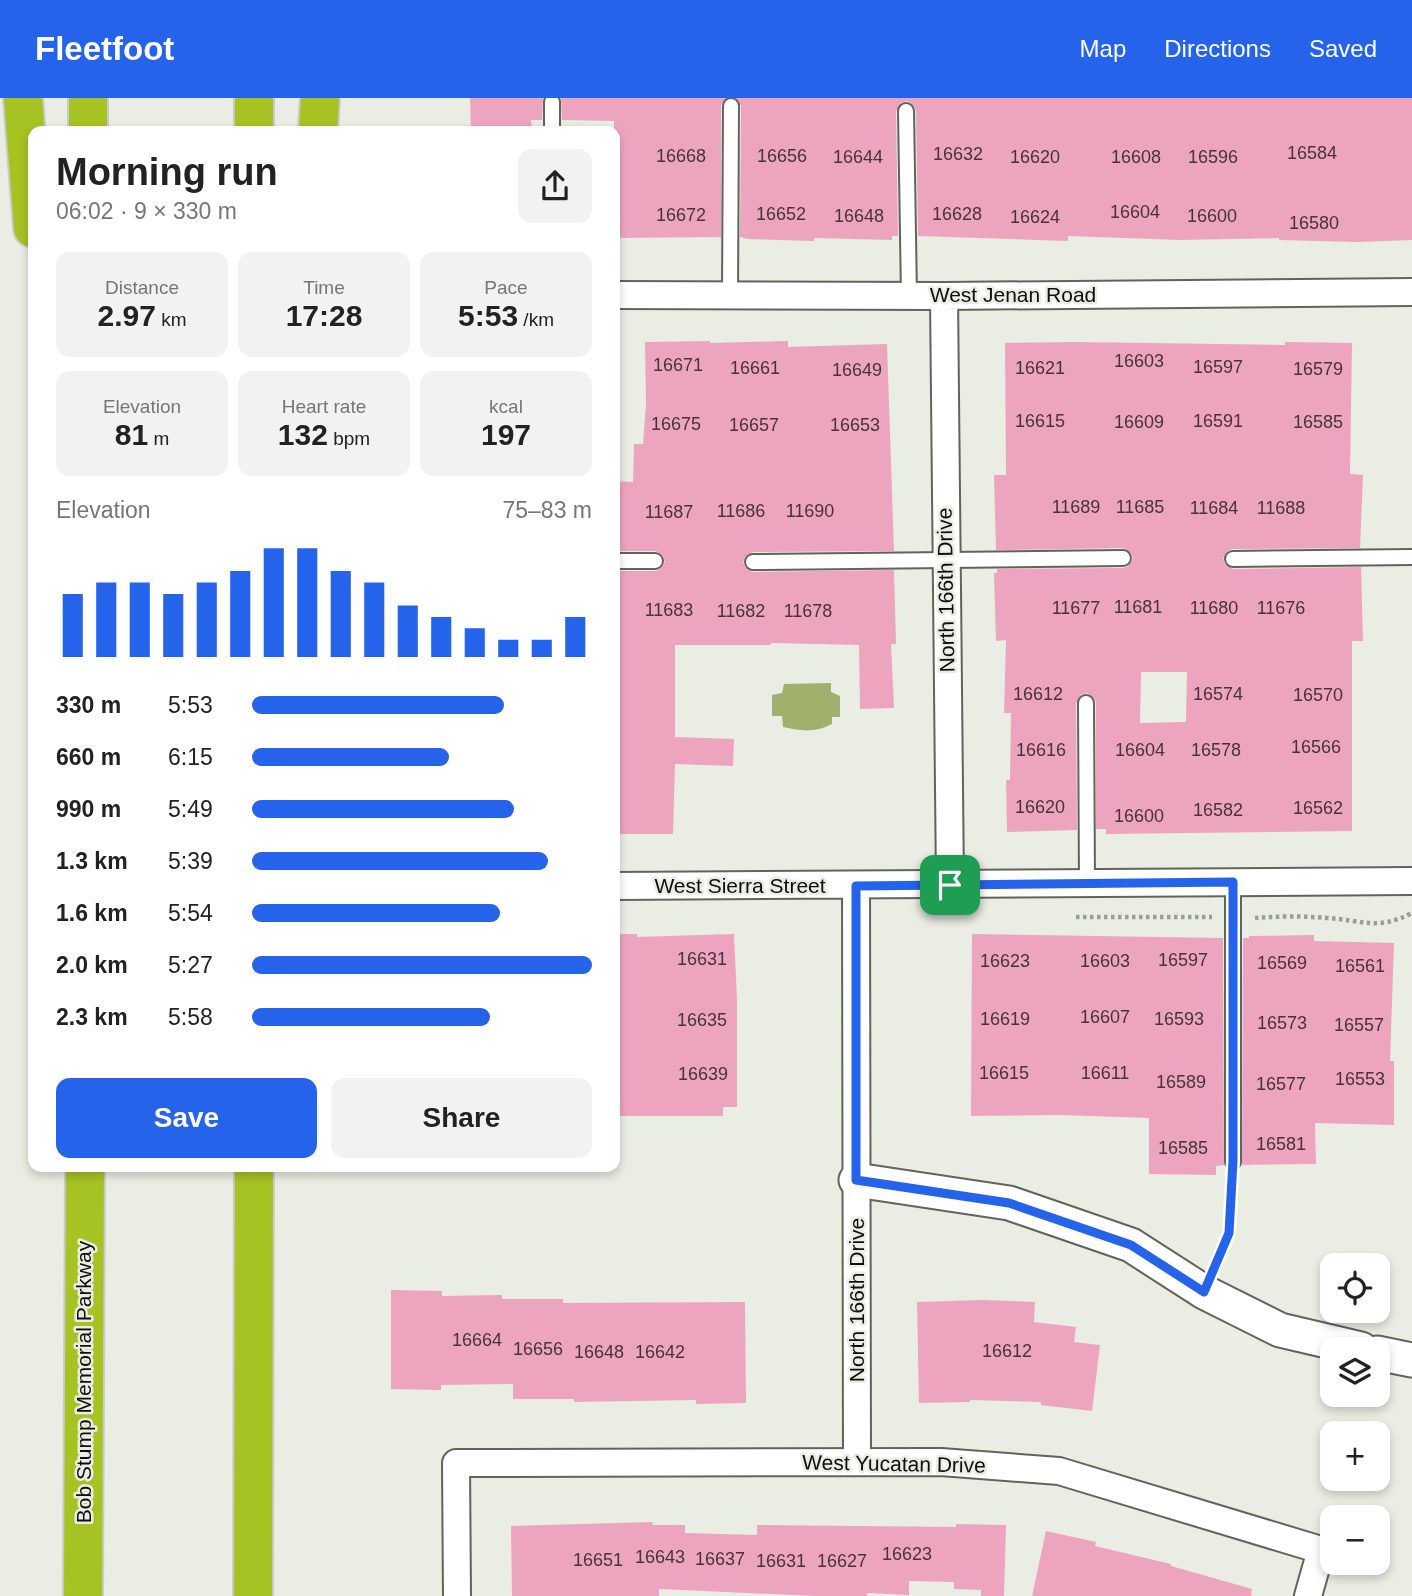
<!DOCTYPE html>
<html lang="en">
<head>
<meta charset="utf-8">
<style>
	:root { --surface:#fff; --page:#f2f2f2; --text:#222; --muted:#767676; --accent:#2563eb }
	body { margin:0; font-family:Arial,sans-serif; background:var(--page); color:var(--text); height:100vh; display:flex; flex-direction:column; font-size:26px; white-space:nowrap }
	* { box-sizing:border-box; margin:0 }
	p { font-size:23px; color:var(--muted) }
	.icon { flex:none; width:38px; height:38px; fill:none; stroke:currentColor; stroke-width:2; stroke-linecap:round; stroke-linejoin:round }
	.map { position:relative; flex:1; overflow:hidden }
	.panel { position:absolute; left:28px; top:28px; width:592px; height:1046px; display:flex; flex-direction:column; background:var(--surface); border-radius:14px; box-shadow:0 4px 10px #0003 }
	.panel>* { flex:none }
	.fabs { position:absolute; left:1320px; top:1155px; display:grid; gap:14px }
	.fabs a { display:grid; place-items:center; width:70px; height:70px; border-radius:14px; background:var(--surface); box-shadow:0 4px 10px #0003; font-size:35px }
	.pin { position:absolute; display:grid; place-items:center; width:60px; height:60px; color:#fff; margin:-30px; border-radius:14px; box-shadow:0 4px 10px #0006 }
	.round { display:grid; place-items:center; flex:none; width:74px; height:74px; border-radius:14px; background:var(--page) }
	.head { display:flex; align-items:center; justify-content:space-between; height:119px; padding:0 28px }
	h1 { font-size:38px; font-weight:600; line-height:52px }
	.figures { display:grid; grid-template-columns:repeat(3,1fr); gap:10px; height:119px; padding:7px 28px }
	.figures div { display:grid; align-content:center; border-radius:14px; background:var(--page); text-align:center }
	.figures b { font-size:30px; font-weight:600 }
	.figures small { font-size:19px; font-weight:400 }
	.figures p { font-size:19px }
	.chart { height:196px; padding:14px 28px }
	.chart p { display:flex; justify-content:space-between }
	.chart svg { width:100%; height:126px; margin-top:7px; stroke:var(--accent); stroke-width:6 }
	.action { display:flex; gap:14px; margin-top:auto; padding:14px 28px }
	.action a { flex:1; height:80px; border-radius:14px; background:var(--accent); color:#fff; font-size:28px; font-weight:600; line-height:80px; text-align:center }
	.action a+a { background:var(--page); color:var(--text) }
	ul { padding:0 28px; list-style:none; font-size:23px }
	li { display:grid; grid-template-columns:112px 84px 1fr; align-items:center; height:52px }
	li i { height:18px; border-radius:9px; background:var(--accent) }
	header { display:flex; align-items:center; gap:42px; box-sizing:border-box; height:98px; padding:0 35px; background:var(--accent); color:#fff }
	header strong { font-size:33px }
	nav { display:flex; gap:38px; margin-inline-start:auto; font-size:24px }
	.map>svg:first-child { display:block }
	.water { fill:#a0b06d }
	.building { fill:#eda4bf; fill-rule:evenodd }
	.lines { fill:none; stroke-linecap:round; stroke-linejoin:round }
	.service-casing { stroke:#62645c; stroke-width:18 }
	.minor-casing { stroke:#62645c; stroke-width:30 }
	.tertiary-casing { stroke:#62645c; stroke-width:37 }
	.motorway-casing { stroke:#cacaca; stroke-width:42 }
	.path { stroke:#9b9d97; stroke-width:4.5; stroke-dasharray:3.5 3.5; stroke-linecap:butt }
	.service { stroke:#fff; stroke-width:14 }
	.minor { stroke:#fff; stroke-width:26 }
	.tertiary { stroke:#fff; stroke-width:33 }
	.motorway { stroke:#a6c324; stroke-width:38 }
	.route-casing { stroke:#fff; stroke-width:14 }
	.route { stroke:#2563eb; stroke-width:9 }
	.labels { text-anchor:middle; stroke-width:5; stroke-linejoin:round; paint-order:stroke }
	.number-label { font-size:18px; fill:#463439 }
	.street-label { font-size:21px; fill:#0e0f0c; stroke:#eaede4 }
</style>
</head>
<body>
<header>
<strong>Fleetfoot</strong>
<nav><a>Map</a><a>Directions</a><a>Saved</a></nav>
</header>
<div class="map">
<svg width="1412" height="1498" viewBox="0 0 1412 1498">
	<rect width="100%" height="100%" fill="#eaede4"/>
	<path class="water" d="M831,585V594L840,598V619H832V626C815,635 801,633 783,629L782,618H772V597L782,595L784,586Z"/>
	<path class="building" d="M470,0H543L542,22H531L532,33H471Z
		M561,0H726L721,8V139L614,140V23L562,22Z
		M736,0H1412V142L1357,144L1279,142V140L1180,142L1068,138V143L918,138L916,13L914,8L907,3L901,5L896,13L898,138H892V142L814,140V143L748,141L740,139L741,8Z
		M710,243V245L788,243V249L887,246L894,453L753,454L745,459L743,465L748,472L753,474L894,472L896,546H891L894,610L860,611L859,547L771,545V547H675V639L734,641L733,668L675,666L673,736H614V473H656L660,471L665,464L663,458L656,453H614V383L633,384L634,346H643L646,306L645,244Z
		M1074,244L1285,247V244L1352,245L1350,376L1363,377L1360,450L1233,451L1228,453L1223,460L1225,466L1233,471L1361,469L1363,543H1352V733L1106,736V731H1096V605L1094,600L1087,595L1081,597L1076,605L1077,732L1007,734L1006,682H1010L1011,615H1004L1006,542L996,543L994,475H997V471L1123,470L1128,468L1133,461L1131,455L1123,450L996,452L994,377H1006L1005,245ZM1141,574H1187L1186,624L1140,625Z
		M614,836H637V839L734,836L737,902V1009H723V1018H614Z
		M972,836L1223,840L1224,1067L1216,1068V1077L1149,1076V1020L1060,1017L971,1018Z
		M1314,837V843L1394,845L1390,963H1394V1027L1315,1025L1316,1066L1242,1067L1243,840H1249V838Z
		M391,1192L442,1193V1198L502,1197V1201H563V1205L745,1204L746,1305L696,1306V1302L574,1304V1301H513V1286L441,1287V1292L391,1291Z
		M983,1202L1035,1204L1034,1224L1076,1229L1074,1244L1100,1247L1092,1313L1041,1307V1304L970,1302V1304L919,1305L917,1204Z
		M653,1424L652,1427H685V1435L757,1437V1427L956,1429V1426L1006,1427L1004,1498H981V1492L954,1491V1484L909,1483V1497L867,1495V1498H815L659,1491V1498H512L511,1428Z
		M1046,1433L1096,1444L1095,1448L1171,1466V1468L1252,1491L1251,1498H1032Z"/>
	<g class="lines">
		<defs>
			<path id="service" d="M906,13L909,198
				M552,33V4
				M730,197L731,8
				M1233,461L1412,459
				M614,463H655
				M753,464L1123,460
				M1086,605L1087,785
				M1233,784V1064"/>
			<path id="minor" d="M614,197L944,198L1412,194
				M944,198L950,787
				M614,788L1412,783
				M856,788L857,1364
				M457,1498L456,1365L941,1364L1059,1373L1321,1452L1308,1498"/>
			<path id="tertiary" d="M856,1082L1009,1105L1131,1147L1204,1194L1280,1232L1361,1251
				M1377,1255L1412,1262"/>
			<path id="motorway" d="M23,0L33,130
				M88,0V33
				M254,0V33
				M318,33L320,0
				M83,1498L85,1069
				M253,1498L254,1069"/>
		</defs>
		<use href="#service" class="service-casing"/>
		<use href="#minor" class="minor-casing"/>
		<use href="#tertiary" class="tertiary-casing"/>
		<use href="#motorway" class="motorway-casing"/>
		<path class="path" d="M1076,819H1212
			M1255,820C1278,818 1303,818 1327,820C1362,822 1377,833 1412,815
			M1216,1165L1229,1135L1232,1085"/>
		<use href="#service" class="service"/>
		<use href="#minor" class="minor"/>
		<use href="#tertiary" class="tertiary"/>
		<use href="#motorway" class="motorway"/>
	</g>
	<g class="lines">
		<defs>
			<path id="route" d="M1233,784V1063L1229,1135L1204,1194L1131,1147L1009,1105L856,1082V788Z"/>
		</defs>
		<use href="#route" class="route-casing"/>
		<use href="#route" class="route"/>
	</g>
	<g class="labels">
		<g class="number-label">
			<text x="1312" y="61">16584</text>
			<text x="958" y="62">16632</text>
			<text x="681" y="64">16668</text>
			<text x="782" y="64">16656</text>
			<text x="858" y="65">16644</text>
			<text x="1035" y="65">16620</text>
			<text x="1136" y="65">16608</text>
			<text x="1213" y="65">16596</text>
			<text x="1135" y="120">16604</text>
			<text x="781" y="122">16652</text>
			<text x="957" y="122">16628</text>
			<text x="681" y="123">16672</text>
			<text x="859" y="124">16648</text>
			<text x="1212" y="124">16600</text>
			<text x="1035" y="125">16624</text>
			<text x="1314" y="131">16580</text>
			<text x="1139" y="269">16603</text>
			<text x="678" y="273">16671</text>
			<text x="1218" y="275">16597</text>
			<text x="755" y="276">16661</text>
			<text x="1040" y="276">16621</text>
			<text x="1318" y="277">16579</text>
			<text x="857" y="278">16649</text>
			<text x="1040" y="329">16615</text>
			<text x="1218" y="329">16591</text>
			<text x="1139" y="330">16609</text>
			<text x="1318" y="330">16585</text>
			<text x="676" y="332">16675</text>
			<text x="754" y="333">16657</text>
			<text x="855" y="333">16653</text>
			<text x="1076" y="415">11689</text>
			<text x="1140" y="415">11685</text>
			<text x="1214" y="416">11684</text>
			<text x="1281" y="416">11688</text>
			<text x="741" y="419">11686</text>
			<text x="810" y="419">11690</text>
			<text x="669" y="420">11687</text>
			<text x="1138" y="515">11681</text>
			<text x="1076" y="516">11677</text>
			<text x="1214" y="516">11680</text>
			<text x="1281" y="516">11676</text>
			<text x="669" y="518">11683</text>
			<text x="741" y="519">11682</text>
			<text x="808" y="519">11678</text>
			<text x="1038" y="602">16612</text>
			<text x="1218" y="602">16574</text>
			<text x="1318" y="603">16570</text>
			<text x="1316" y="655">16566</text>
			<text x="1041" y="658">16616</text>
			<text x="1140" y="658">16604</text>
			<text x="1216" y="658">16578</text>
			<text x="1040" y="715">16620</text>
			<text x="1318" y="716">16562</text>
			<text x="1218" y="718">16582</text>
			<text x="1139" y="724">16600</text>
			<text x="702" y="867">16631</text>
			<text x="1183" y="868">16597</text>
			<text x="1005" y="869">16623</text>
			<text x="1105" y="869">16603</text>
			<text x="1282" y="871">16569</text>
			<text x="1360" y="874">16561</text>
			<text x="1105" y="925">16607</text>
			<text x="1005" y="927">16619</text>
			<text x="1179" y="927">16593</text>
			<text x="702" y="928">16635</text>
			<text x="1282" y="931">16573</text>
			<text x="1359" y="933">16557</text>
			<text x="1004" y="981">16615</text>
			<text x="1105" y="981">16611</text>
			<text x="703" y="982">16639</text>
			<text x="1360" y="987">16553</text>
			<text x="1181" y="990">16589</text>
			<text x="1281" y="992">16577</text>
			<text x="1281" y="1052">16581</text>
			<text x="1183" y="1056">16585</text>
			<text x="477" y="1248">16664</text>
			<text x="538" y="1257">16656</text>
			<text x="1007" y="1259">16612</text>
			<text x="599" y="1260">16648</text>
			<text x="660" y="1260">16642</text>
			<text x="907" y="1462">16623</text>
			<text x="660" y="1465">16643</text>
			<text x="720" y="1467">16637</text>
			<text x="598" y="1468">16651</text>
			<text x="781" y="1469">16631</text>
			<text x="842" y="1469">16627</text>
		</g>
		<g class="street-label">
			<text x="1013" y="204">West Jenan Road</text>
			<text transform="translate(946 492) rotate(-91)" y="7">North 166th Drive</text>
			<text x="740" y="795">West Sierra Street</text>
			<text transform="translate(857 1202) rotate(-90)" y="7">North 166th Drive</text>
			<text transform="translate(84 1284) rotate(-90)" y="7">Bob Stump Memorial Parkway</text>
			<text transform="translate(894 1366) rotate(1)" y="7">West Yucatan Drive</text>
		</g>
	</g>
</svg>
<div class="fabs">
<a><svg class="icon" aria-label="locate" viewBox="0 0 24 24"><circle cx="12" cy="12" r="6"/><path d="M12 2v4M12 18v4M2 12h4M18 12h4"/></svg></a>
<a><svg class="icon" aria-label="layers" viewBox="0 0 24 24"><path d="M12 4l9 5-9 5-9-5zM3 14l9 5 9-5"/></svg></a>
<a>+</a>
<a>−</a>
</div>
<div class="pin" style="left:950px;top:787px;background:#1e9e55"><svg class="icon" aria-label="arrive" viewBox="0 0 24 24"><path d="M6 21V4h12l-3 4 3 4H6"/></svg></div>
<section class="panel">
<div class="head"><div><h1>Morning run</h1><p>06:02 · 9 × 330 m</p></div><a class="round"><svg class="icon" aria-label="share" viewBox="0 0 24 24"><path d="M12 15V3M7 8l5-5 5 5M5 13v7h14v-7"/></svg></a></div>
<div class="figures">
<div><p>Distance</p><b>2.97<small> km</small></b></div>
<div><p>Time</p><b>17:28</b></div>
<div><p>Pace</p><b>5:53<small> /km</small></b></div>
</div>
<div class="figures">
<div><p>Elevation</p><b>81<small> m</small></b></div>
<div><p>Heart rate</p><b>132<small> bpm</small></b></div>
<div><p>kcal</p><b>197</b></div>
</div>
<div class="chart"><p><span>Elevation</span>75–83 m</p>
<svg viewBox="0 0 160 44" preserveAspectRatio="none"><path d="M5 44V22M15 44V18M25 44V18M35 44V22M45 44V18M55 44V14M65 44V6M75 44V6M85 44V14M95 44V18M105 44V26M115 44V30M125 44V34M135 44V38M145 44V38M155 44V30"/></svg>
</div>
<ul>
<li><b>330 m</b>5:53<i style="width:74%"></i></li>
<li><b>660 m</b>6:15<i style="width:58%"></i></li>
<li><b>990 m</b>5:49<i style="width:77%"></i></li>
<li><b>1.3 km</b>5:39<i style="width:87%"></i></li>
<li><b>1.6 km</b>5:54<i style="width:73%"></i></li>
<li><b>2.0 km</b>5:27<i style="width:100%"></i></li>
<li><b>2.3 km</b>5:58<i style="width:70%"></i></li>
</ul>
<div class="action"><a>Save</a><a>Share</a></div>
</section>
</div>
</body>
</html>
